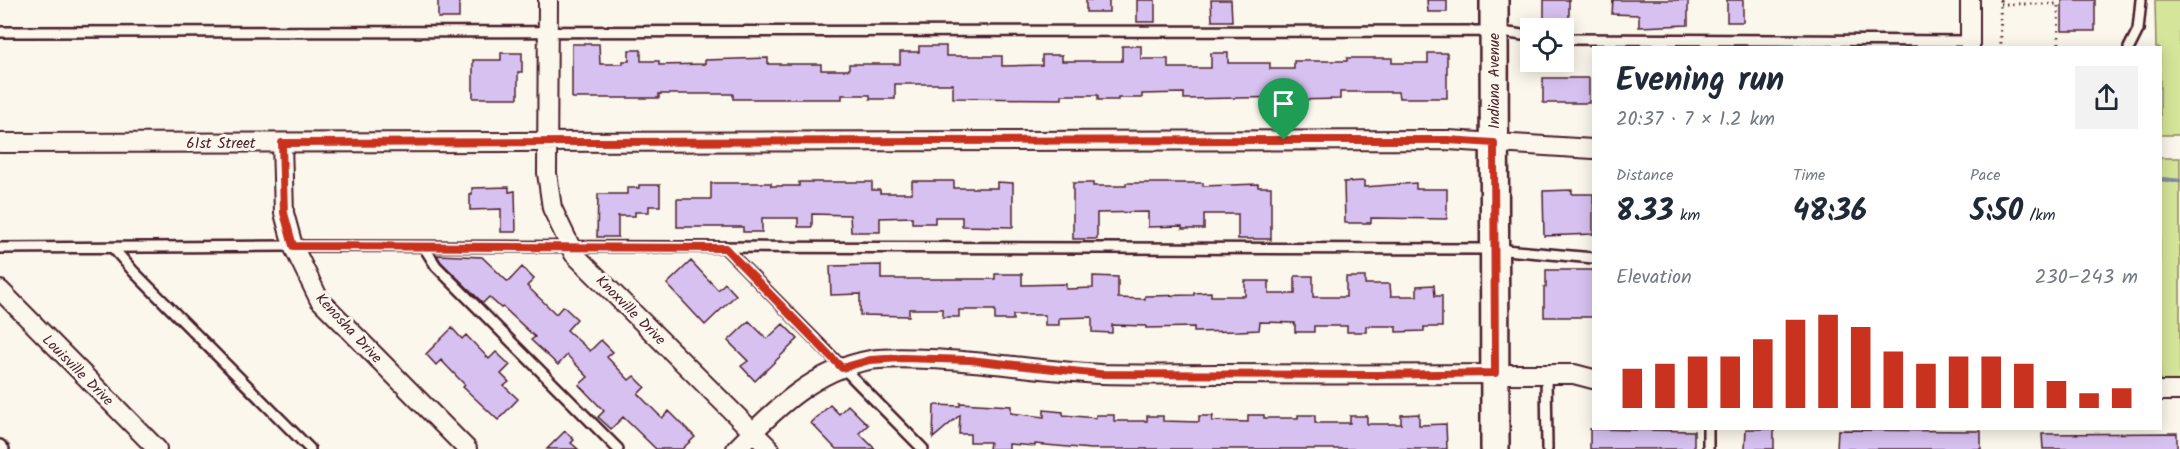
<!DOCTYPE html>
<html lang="en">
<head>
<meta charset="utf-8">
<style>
	:root { --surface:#fff; --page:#f2f2f3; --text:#1f2937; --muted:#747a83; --accent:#c8321e }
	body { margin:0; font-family:Kalam,sans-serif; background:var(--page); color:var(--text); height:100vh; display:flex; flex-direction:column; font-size:22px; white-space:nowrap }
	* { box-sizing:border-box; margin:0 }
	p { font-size:20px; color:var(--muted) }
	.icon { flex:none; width:33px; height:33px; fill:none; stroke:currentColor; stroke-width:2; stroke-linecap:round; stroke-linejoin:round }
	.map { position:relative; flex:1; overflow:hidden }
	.sheet { position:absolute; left:1592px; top:46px; width:570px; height:384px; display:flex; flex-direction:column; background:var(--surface); border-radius:0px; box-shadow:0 3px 15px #0003 }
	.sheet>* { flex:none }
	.buttons { position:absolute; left:1520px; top:18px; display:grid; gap:12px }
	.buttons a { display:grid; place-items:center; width:54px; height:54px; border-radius:0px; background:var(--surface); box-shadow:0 3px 15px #0003; font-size:30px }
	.pin { position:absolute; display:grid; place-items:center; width:51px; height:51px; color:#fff; margin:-62px -26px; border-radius:50% 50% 50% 0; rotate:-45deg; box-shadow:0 0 6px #0007 }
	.pin .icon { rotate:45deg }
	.round { display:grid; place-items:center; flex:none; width:63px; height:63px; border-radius:0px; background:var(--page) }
	.overview { display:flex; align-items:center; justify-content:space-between; height:102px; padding:0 24px }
	h1 { font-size:33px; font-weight:700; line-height:45px }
	.stats { display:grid; grid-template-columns:repeat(3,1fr); gap:9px; height:102px; padding:6px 24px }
	.stats div { display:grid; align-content:center }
	.stats b { font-size:30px; font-weight:700 }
	.stats small { font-size:16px; font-weight:400 }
	.stats p { font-size:16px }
	.chart { height:168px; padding:12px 24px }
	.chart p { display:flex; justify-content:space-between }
	.chart svg { width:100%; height:108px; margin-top:6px; stroke:var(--accent); stroke-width:6 }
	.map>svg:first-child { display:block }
	.green { fill:#d5e599; stroke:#908262; stroke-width:1.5 }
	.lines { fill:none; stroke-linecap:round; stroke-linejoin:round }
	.stream { stroke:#868aa5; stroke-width:4.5 }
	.building { fill:#d7c1f1; stroke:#4a1f2b; stroke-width:1.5 }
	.service-casing { stroke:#4a1f2b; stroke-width:14 }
	.minor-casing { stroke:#4a1f2b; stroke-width:22 }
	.secondary-casing { stroke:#4a1f2b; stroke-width:32 }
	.path { stroke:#4a1f2b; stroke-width:3; stroke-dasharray:1.5 4.5; stroke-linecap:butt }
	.service { stroke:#fbf7ec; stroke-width:9 }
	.minor { stroke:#fbf7ec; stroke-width:18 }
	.secondary { stroke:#fbf7ec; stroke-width:27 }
	.route-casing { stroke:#fff; stroke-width:12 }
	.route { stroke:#c8321e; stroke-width:8 }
	.labels { text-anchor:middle; stroke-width:6; stroke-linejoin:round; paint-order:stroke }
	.street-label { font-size:15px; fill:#4a1f2b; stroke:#fbf7ec }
</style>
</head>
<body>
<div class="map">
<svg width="2180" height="449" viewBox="0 0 2180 449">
	<rect width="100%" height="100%" fill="#fbf7ec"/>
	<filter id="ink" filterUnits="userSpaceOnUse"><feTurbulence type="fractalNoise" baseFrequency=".0167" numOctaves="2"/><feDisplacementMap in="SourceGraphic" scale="12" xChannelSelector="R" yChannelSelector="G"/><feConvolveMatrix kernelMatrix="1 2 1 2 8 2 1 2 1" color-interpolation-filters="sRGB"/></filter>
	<g filter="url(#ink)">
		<path class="green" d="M2155,0H2180V135H2160V48H2156Z
			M2160,158H2180V382H2160Z"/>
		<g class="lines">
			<path class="stream" d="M2160,179L2180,181"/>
		</g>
		<path class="building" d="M438,0H459V18H438Z
			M1086,0H1109V12H1086Z
			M1137,0H1155V22H1137Z
			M1211,0H1231L1232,21H1212Z
			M1427,0H1447V12H1428Z
			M1544,0H1569V20H1544Z
			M1613,0H1688V25L1639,27V15L1612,14Z
			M1727,0H1743V22H1727Z
			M2062,0H2095V31H2062Z
			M572,44H599L600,64H623V61H629V50H641V61H659V65L705,64V60L768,58V64H821V70H849V64H900V52H919V46H946V56H1002V66L1042,65V55H1062V61H1122V46H1141V59H1168V68H1211V53H1228V63H1270V69H1294V61H1347V58H1392V63H1428V53H1447V98H1399L1398,92H1340V99L1294,100V97L1184,99V93L1142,94V98H1118V100H1098V95H1062V99L953,98V84H895V99H870V95H842V99H733V94H659V98H572Z
			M501,53H522V72H518V98H473V60H501Z
			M1543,78H1589V103H1543Z
			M912,181H954V188H997V182L1013,183V227L962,226V217H935V223H912V217L880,218V232H851L850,215L812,214V227H798V218H762V232H743V227H677V199H711V183H771V186H799V182H872V190H880V193H912Z
			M1364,181V187L1416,183V189H1447V219L1371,218V223H1345L1344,182Z
			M1073,183H1093V186H1126V183H1203V186L1258,184V187H1271V239H1238V214H1204V229H1182V226L1148,227V212L1097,213V239H1073Z
			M639,185H660V206H649V212H635V216H618V237H597L598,194H627V188H639Z
			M509,187V192L515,191L516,232H501V209L470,210V194H472V188Z
			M1572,190V194H1593V234L1544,236L1543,191Z
			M437,255L482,257L508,282L522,267L534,279L527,286L556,314L563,306L577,319L567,330L590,351L601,340L613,352L607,357L629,380L634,376L645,387L638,394L662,418L669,411L695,437L682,449H656L623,417L611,429L598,417L604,411L579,385L588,377L567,355L558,365L531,340L535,337L503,307L501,308L489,297L483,303L441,262Z
			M691,261L718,290L725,283L736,295L705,325L667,284Z
			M881,265V279H995V274H1022V285L1066,284V289L1093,288V276L1118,277V298L1145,299V296L1194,295V293L1211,292V296H1245V281H1269V294H1295V276H1313V297H1346V277H1365V284H1390L1391,296H1417V286L1434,285L1435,296H1442V327H1424V331L1396,332V326H1366V332H1347V326H1314V332H1295V323L1260,322L1259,330L1239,331L1194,332V327L1146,328V326L1112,325V333L1092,332V317L1059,318V325H1045V315H1013V320H995V310H959V317H943V309H909V316L860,315V294L831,295L830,266Z
			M1546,270H1593V317H1544V287H1546Z
			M749,321L767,339L783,324L798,339L755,381L741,366L748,361L728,341Z
			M452,328L462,339L466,335L489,359L496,352L510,365L501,374L509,382L504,386L518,399L498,420L463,387L465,385L441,360L436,365L426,354Z
			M960,403L1011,406V413L1044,417V410L1063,412V415L1096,418V415H1114V421H1147V416H1163V421L1199,422V416H1213L1212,421L1248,422V415H1264V418H1298V415H1315V423H1350V416H1367V424H1401V415L1419,414V425L1446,424L1447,449H1091L1035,444V446L1009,444V449H989L990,442H970V434H959L960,415L933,438L934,405L960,406Z
			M830,405L839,414L848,405L868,425L859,433L875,449H836L811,423Z
			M1590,429L1694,431V449H1590Z
			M1746,429H1774V449H1745Z
			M1838,430L1981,431V449H1837Z
			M565,431L574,440L571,443L578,449H547Z
			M2177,433V449H2043L2042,434Z"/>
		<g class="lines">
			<defs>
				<path id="service" d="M0,32L1494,31L1530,36
					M1563,39L1970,41
					M2129,48L2138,30L2141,0
					M424,247L436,266L618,449
					M0,248L293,246L1494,249L1593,258
					M113,248L134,272L310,449
					M725,248L923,449
					M1546,374L1547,449
					M1708,429V449
					M0,445L4,449"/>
				<path id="minor" d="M548,0L547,173L552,208L574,254L770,449
					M1970,48V0
					M0,143L1448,140L1593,149
					M282,143L284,213L293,246L319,299L467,449
					M0,290L157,449
					M2160,391H2180
					M736,449C774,410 814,370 870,360C889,357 910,358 929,359C987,361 1043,371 1101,374C1140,375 1180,374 1219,374C1328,375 1437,374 1546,374H1574L1593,379"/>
				<path id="secondary" d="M1494,0L1495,449"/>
			</defs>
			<use href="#service" class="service-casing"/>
			<use href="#minor" class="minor-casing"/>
			<use href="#secondary" class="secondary-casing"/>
			<path class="path" d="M2000,0L2001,48
				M2000,4H2058L2059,48"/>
			<use href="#service" class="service"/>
			<use href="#minor" class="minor"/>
			<use href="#secondary" class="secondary"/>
		</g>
	</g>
	<g class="lines" filter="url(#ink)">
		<defs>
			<path id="route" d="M1284,140H1448L1494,143L1495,373L1376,375L1100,374L970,360L902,358L870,360L842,368L725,248L293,246L284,213L282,143Z"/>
		</defs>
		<use href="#route" class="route-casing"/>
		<use href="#route" class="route"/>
	</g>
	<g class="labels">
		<g class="street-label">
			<text transform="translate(1494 81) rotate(-90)" y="5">Indiana Avenue</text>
			<text x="221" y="148">61st Street</text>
			<text transform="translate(631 310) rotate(45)" y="5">Knoxville Drive</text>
			<text transform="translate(349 328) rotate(47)" y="5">Kenosha Drive</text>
			<text transform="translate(78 370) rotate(45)" y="5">Louisville Drive</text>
		</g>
	</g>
</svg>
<div class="buttons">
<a><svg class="icon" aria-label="locate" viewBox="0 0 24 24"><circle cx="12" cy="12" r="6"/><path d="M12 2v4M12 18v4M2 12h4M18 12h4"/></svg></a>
</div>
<div class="pin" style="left:1284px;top:140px;background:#1e9e55"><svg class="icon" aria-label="arrive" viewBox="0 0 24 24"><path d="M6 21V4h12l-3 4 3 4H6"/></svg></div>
<section class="sheet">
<div class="overview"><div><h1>Evening run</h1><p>20:37 · 7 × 1.2 km</p></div><a class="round"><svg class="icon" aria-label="share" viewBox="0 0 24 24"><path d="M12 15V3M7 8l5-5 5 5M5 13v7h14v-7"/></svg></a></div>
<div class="stats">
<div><p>Distance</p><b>8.33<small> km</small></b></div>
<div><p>Time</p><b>48:36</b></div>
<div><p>Pace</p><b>5:50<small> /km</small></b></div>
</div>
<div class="chart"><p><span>Elevation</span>230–243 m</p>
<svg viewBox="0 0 160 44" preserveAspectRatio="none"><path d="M5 44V28M15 44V26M25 44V23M35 44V23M45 44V16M55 44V8M65 44V6M75 44V11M85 44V21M95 44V26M105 44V23M115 44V23M125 44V26M135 44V33M145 44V38M155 44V36"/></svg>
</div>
</section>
</div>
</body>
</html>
